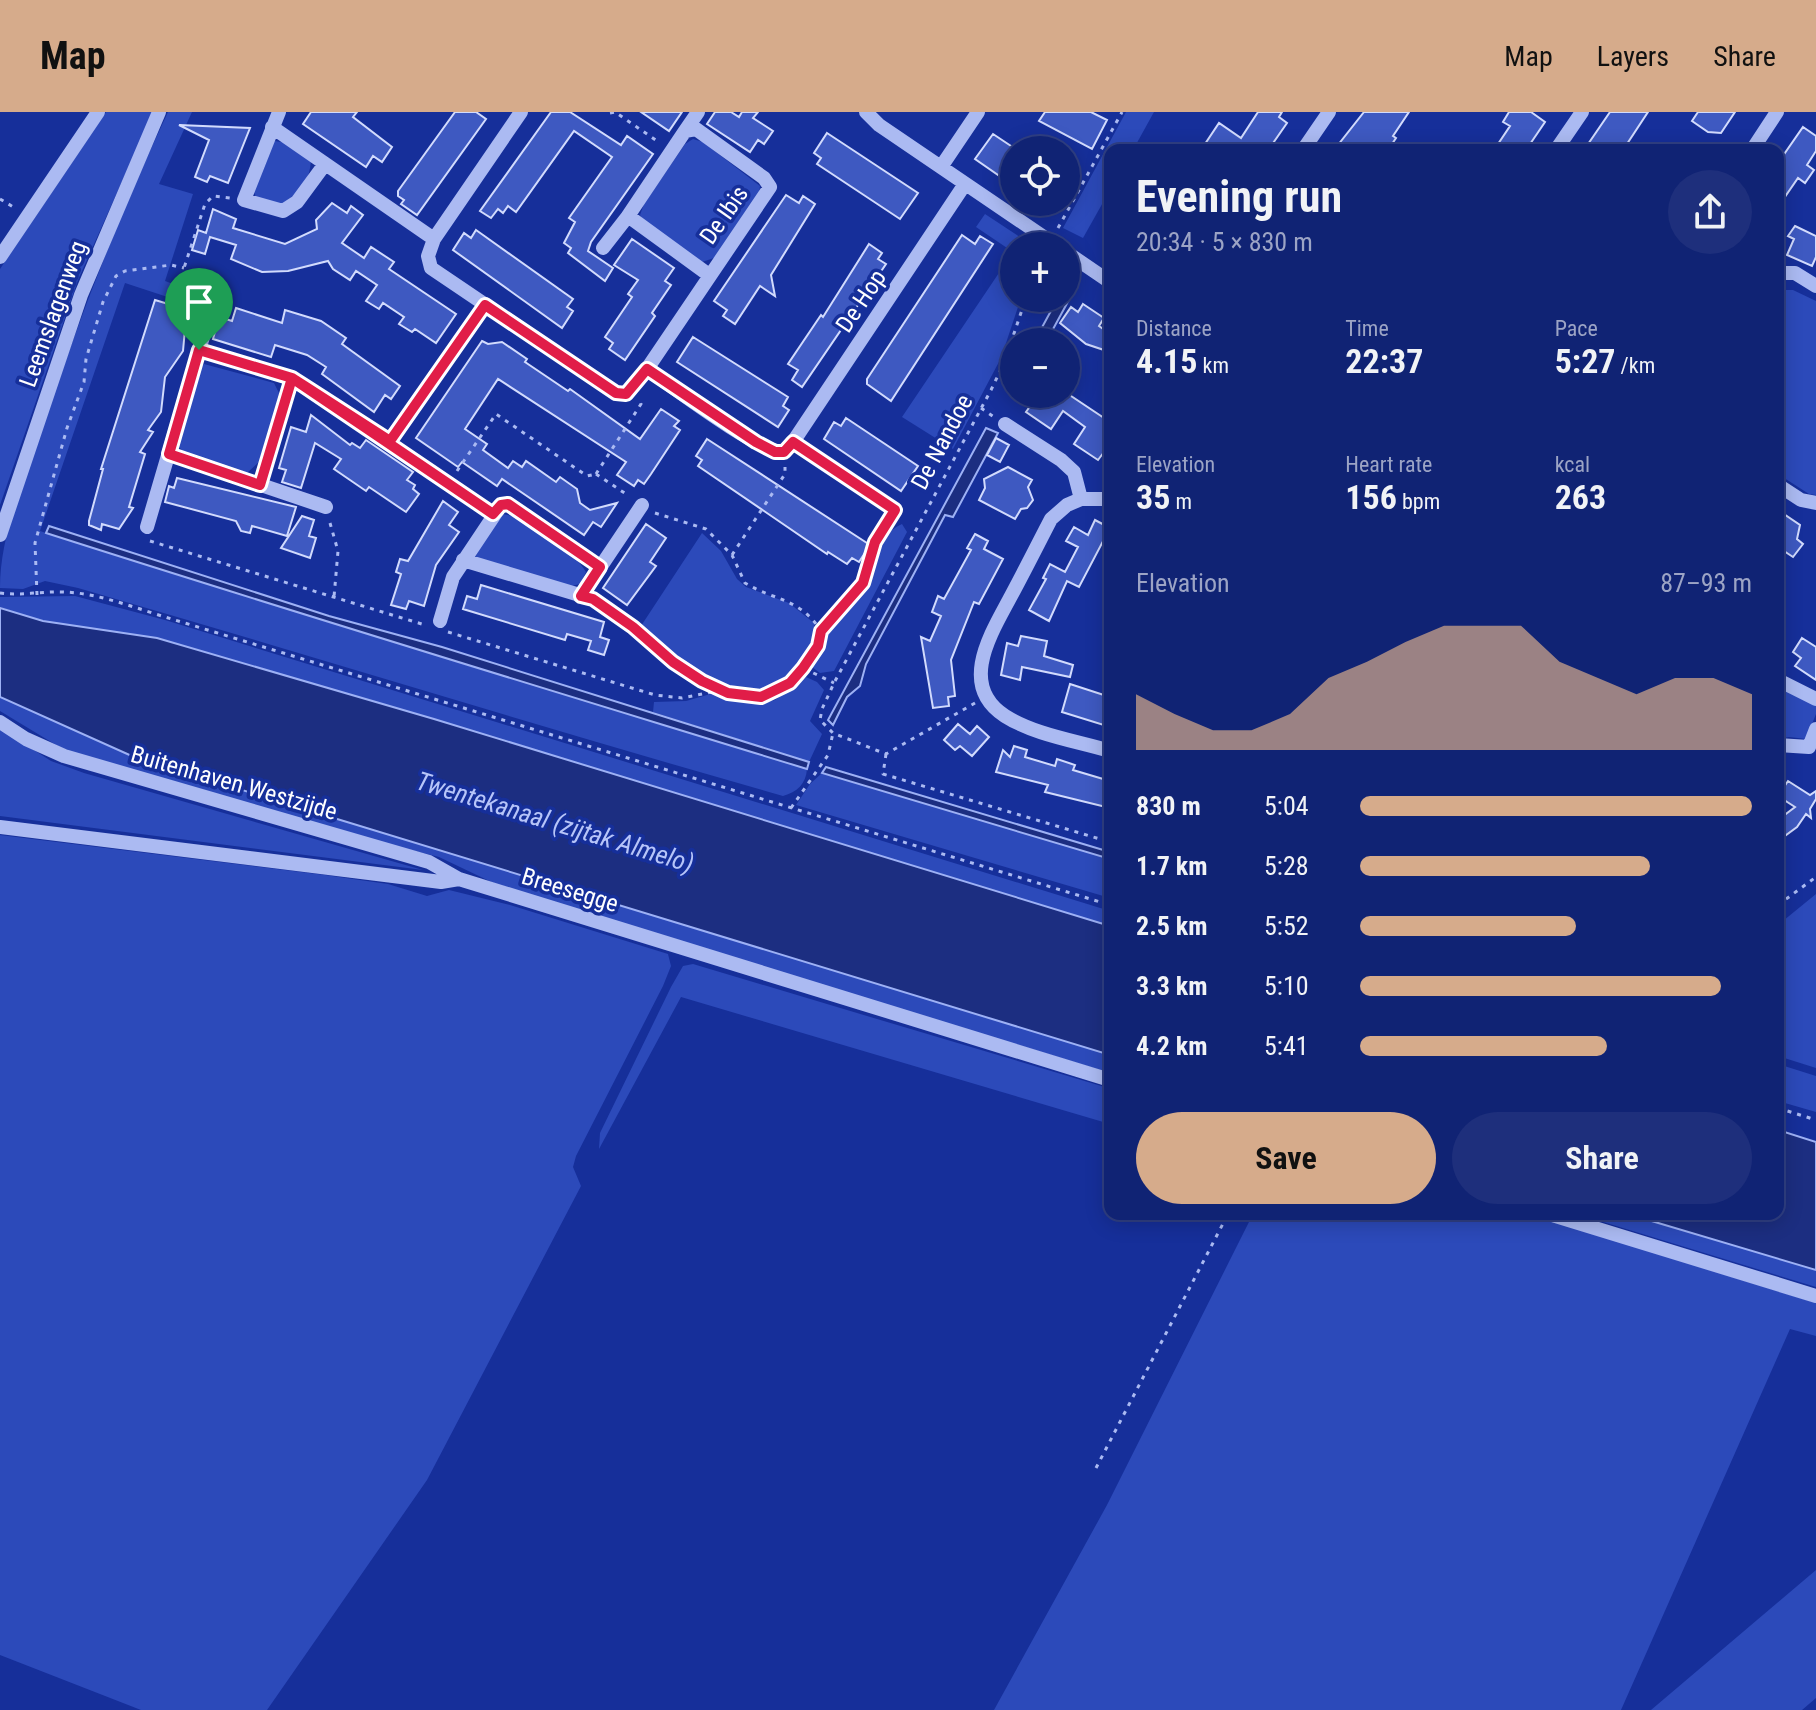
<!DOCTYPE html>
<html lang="en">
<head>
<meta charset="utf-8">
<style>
	:root { --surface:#102374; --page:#1e2f7c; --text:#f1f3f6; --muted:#9ca4c5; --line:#304086; --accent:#d6ab8b }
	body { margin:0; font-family:"Roboto Condensed",sans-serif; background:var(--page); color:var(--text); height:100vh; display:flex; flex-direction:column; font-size:30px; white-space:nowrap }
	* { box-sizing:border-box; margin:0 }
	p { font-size:26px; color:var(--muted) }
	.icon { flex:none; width:44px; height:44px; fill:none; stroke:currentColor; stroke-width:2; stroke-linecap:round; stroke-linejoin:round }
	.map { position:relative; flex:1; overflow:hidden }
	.drawer { position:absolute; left:1104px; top:32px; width:680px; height:1076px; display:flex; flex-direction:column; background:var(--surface); border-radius:16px; box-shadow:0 4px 20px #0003,0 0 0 2px var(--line) }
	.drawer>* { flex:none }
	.controls { position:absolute; left:1000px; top:24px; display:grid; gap:16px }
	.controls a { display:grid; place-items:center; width:80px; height:80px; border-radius:50%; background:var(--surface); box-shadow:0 4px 20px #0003,0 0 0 2px var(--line); font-size:40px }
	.pin { position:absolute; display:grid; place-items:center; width:68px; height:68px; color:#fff; margin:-82px -34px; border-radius:50% 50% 50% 0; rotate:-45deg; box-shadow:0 0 8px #0007 }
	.pin .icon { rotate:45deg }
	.round { display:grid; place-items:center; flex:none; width:84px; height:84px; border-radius:42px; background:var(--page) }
	.summary { display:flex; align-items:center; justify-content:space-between; height:136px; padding:0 32px }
	h1 { font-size:44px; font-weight:700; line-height:60px }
	.stats { display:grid; grid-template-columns:repeat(3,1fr); gap:12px; height:136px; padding:8px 32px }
	.stats div { display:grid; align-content:center }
	.stats b { font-size:34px; font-weight:700 }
	.stats small { font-size:22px; font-weight:400 }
	.stats p { font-size:22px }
	.chart { height:224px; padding:16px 32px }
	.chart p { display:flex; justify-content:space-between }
	.chart svg { width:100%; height:144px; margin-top:8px; fill:var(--accent); opacity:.7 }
	.button { display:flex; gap:16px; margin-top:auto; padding:16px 32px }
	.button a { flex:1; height:92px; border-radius:48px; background:var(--accent); color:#111; font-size:32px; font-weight:700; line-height:92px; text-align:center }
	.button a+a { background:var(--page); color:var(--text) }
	ul { padding:0 32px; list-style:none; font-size:26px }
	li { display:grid; grid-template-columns:128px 96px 1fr; align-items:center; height:60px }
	li i { height:20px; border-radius:10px; background:var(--accent) }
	header { display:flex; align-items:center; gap:48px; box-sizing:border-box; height:112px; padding:0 40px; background:var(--accent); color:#111 }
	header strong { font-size:38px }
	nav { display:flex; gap:44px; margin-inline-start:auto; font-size:28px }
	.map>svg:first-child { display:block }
	.green { fill:#2c4aba }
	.water { fill:#1c2e81; stroke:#9db1f5; stroke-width:2 }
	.building { fill:#3e59c1; stroke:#d2dbfd; stroke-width:2 }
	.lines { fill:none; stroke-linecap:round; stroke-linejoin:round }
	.path { stroke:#abbaf2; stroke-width:3; stroke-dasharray:4 6; stroke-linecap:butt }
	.minor { stroke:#abbaf2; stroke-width:14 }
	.route-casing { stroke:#fff; stroke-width:16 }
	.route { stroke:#e11d48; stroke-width:10 }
	.labels { text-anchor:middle; stroke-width:7; stroke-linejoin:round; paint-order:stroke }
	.street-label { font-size:24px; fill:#fff; stroke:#162f9a }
	.water-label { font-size:26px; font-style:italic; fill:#b7c5f9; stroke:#162f9a }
</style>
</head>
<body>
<header>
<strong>Map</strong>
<nav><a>Map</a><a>Layers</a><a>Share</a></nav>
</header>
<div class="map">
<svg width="1816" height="1598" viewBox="0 0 1816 1598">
	<rect width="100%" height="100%" fill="#162f9a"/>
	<path class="green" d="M106,0H153L78,168L0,393V157Z
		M168,0H192L159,72L193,82L165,169L201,182L206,191L204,197L125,171L40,419C295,501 551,578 807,657C806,672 797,680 783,684C547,617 313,544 78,476L45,469L23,477L0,476C0,425 21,377 38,329C75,217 117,107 168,0Z
		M1126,0H1154L1133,38H1110V78L1083,126L1063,116Z
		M693,27L703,30L760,74L759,83L717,145L702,150L644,110L640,103L644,92L685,32Z
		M275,29L287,31L311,48C310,68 300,84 284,94L257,87L253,78L267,39Z
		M985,102L1026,129L1032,127L1040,134H1014V186H1021L1001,246L953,337L902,305L1013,140L976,115Z
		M1782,178H1793L1816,189V383L1809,382L1778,362V180Z
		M204,252L274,271L280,283L259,350L247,361L183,340L177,332L199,258Z
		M503,402C529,406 573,438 586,460L580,472L567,475L475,445L496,408Z
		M902,412L907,420L834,559L820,561L812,555C813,520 846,506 863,480C877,459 874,424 902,412Z
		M702,421L721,439L737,467L746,475L789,491L814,511L815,528L808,544L777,577L762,582L726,578L715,572L665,536L641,514Z
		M75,484L165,508L1110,799V814L434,607L157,526L43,509L0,495V485Z
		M806,565L817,570L824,578L810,609L822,622L809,650L653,600L654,590L686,589L714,581L742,590L763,591L775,588Z
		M1778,575L1816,593V602L1806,627L1789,625L1778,627Z
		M0,585L134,645L1110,943V961L504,776L439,745L319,715L66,639L0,599Z
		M0,616L51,649L84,661L423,758L0,704Z
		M822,661L1110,747V786L796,693L810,672Z
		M0,723L325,763L388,772L427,784L449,778L510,793L668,842L671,854L663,874L576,1044L573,1055L581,1074L427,1368L267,1598H141L0,1543Z
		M1816,782V956L1778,944V813Z
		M693,852L1108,976L1110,1012L681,885L599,1037L600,1021L671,875L683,854Z
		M1778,952L1816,964V1000L1778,989Z
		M1253,1102H1529L1816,1191V1224L1790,1217L1621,1598H994L1107,1393Z
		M1577,1102H1628L1816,1158V1175Z
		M1816,1458V1586L1802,1598H1651Z"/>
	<path class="water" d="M1068,167L1077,173L1046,230H1034L1058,186H1066Z
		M986,316L998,321L953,405L945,403L866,552L860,574L847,585L833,613L828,608Z
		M49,414L329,504L442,535L809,650L807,657C553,579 299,502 46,421Z
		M0,496L43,509L157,526L434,607L1110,814V943L134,645L0,585Z
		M826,655L1110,740V747L822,661Z
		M1778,1018L1816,1030V1158L1628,1102H1778Z"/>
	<path class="building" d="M311,0H357L353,5L392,35L382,50L373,44L366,55L303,12Z
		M455,0H476L486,7L417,103L401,92L404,88L398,84V79Z
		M551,0H570L621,33L627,24L653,42L591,130L588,139L613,156L605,169L568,141L571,136L564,131L575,110L569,106L612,45L574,19L516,100L508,94L503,101L498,97L491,106L480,99Z
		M641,0H682L669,19Z
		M715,0H731L739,5L742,0H758L753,6L773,19L764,32L758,28L750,40L707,12Z
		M1045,0H1091L1107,8L1092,37L1039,9Z
		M1258,0H1282L1279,5L1287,11L1269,37L1261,32L1258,38H1201L1219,11L1241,26Z
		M1364,0H1409L1393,24L1396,26L1388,38H1346L1338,33Z
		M1509,0H1531L1545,10L1526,38H1494L1510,14L1503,10Z
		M1610,0H1648L1623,38H1584Z
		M1698,0H1735L1721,21L1708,20L1692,9Z
		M179,13L250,16L228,71L210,64L207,70L195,65L209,28Z
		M1803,15L1816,24V39L1807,53L1814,58L1805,71L1798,66L1778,95V51Z
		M827,21L918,81L900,107L817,52L821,46L814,41Z
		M993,22L1014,36V74L975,47Z
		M786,83L799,91L803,84L815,92L771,163L775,184L760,174L735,212L723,204L727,198L714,189Z
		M332,91L347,101L351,94L363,103L342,131L364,146L371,135L394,150L389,157L456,202L436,231L415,217L412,220L399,212L404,205L383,191L379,197L366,189L377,173L356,159L350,168L333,157L328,149L288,159L262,160L231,147L236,133L210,125L205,142L192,138L198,118L206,121L213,97L236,107L233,116L285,132L317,117L316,108Z
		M1795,114L1816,124V145L1812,154L1787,143L1794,127L1788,124Z
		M476,118L573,187L567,195L573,199L562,216L453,138L464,121L471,126Z
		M962,123L975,132L980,124L993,132L891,289L867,272V267Z
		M632,127L674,156L665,169L671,173L652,201L655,204L625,248L609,237L613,231L605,225L632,185L628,182L638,168L614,153Z
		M869,132L882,141L878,147L886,152L802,275L792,268L798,258L788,252L821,203L823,205Z
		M155,188L175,194V202L186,206L183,239L165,265L161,300L148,318L153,320L140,340L145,342L129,395L133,396L119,417L102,412L101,418L89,413V409L103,357H101Z
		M1083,192L1104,206L1099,214L1110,222V240L1086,232L1060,211L1071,195L1078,200Z
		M236,196L282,211L285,198L321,209L346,226L342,232L400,274L391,287L385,283L374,300L322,262L326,255L307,243L275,233L271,245L213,227L219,205L232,209Z
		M693,225L788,285L783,294L789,298L778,315L677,250Z
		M482,229L488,232L502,230L527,247L525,250L568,279L570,277L640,327L661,297L679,309L674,314L680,318L651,362L644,372L638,368L634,374L617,363L626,350L498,267L465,317L487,332L483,338L508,356L513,349L522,355L526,349L556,370L560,365L577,377L580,391L590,398L617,391L601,415L593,410L584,423L502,367L497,374L462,350L458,355L416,326Z
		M1039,282H1068L1110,310V344L1104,340L1098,348L1074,332L1085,315L1063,299L1051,317L1026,300Z
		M311,303L350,333L352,331L360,336L366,328L413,360L407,368L415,373L413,377L419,382L406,400L369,375L366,379L334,357L341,347L315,331L301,376L282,370L286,358L279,356L291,315L306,320Z
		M846,306L918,354L901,379L824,327L834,310L841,314Z
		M996,326L1009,333L1000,350L987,343Z
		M707,327L870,433L859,450L852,446L847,452L828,440L827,442L698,354L702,348L696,344Z
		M1008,355L1032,368L1028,375L1033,388L1027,396L1021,397L1015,407L979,388L985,376L984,367Z
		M177,366L296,395L287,424L252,414L250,421L241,419L236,409L165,390L169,374L174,376Z
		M443,389L458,400L449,413L459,420L436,453L424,494L409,489L406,497L391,493L401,462L396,460L400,447L408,449Z
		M1778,398L1800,413L1797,427L1803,432L1793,445L1778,435Z
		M302,404L314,408L309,424L316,426L310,446L281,436Z
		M1095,408L1110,416L1079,475L1067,469L1049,509L1029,498L1046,467L1043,466L1050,452L1065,460L1078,435L1066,429L1074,415L1088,423Z
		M646,412L666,426L650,450L656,454L627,493L603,476Z
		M975,422L988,429L984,437L1003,447L979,492L974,490L951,548L955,584L948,585L949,594L933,596L921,525L930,529L941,504L932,500L938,484L944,487L971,438L967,436Z
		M481,473L604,510L600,525L609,528L604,543L588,538L591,529L567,522L565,528L463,497L467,484L477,487Z
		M1021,524L1047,529L1044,544L1073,553L1070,565L1022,555L1020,568L1001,563L1007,531L1018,534Z
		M1802,526L1816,535V568L1795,554L1801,546L1793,540Z
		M1070,572L1110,585V615L1062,600Z
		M958,612L970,622L977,614L989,625L972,644L960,634L955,638L944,628Z
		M1014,634L1027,638L1025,645L1055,654L1057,647L1075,653L1073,658L1110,669V696L1045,680L1048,673L996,660L1003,638L1010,645Z
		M1788,669L1810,683L1816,679V687L1810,697L1811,706L1806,702L1797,715L1778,729V708L1795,695L1778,684Z"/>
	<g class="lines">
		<path class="path" d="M610,1L615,0L660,31
			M0,87L15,96
			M1058,116L1122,0
			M202,177L186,163L184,156L205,92L213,84L230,86
			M981,296L994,305
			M457,359L496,302L587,364L596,362
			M596,362L629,384
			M596,362L641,292L639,288
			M655,401L706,417L732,443L745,471C775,489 800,486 821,519L818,534L803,556
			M330,411L338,439L334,485
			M150,429L425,513
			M732,443L785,362V355
			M0,481C22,484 42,479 64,480C100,481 140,498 175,508L1110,793
			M37,483L35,431L67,316L84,270L86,247L103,190L116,164L125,159L171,153L184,156
			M821,519L863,471L875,430L886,412
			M448,520L655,583L682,586L722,578
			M643,522C691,564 747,619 803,556L834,571
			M975,591L886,642L833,621L820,608L822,597L834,571L991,278L1004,251L1026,186
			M886,642L883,662L1110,730
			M791,696L828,643L833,621
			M1778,793L1816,765
			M1778,996L1816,1008
			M1096,1356L1228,1102"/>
		<path class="minor" d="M279,0L244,88L283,99L297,90L325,52
			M521,0L434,127L428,144L431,156L616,281L626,282L647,257C673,275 759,341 784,340L793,330L895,398
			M866,0L879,13L1057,134
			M272,15L434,127
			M685,19L698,0
			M1303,38L1329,0
			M1556,38L1582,0
			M1752,38L1777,0
			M941,55L978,0
			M603,136L628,104
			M1066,140L1110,170
			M0,145L98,0
			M1778,161H1795L1816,174
			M199,238L215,186
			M647,257L770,75L764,66L696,17L685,19L628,104L709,163
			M1005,312L1061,348L1074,360L1081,387H1110
			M390,329L485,193
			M793,330L965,72
			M169,342L326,395
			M260,373L292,266
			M1778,373L1801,388L1816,391
			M1081,387L1067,393L1051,407C1038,432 1025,458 1011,484C992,520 957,573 1005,604C1035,623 1077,629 1110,639
			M147,415L199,238L292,266L493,402
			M0,423L81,183L159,0
			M463,448L593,487L633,515
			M581,484L642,393
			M440,509L453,465L501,393L508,392L600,455
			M1778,568L1816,587
			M0,610L26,627L64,644L429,750L459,767
			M1778,633L1809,635L1816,617
			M0,715L441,770L459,767L1110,968
			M1549,1102L1816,1184"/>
	</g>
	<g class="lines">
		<defs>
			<path id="route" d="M199,238L169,342L260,373L292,266L493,402L501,393L508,392L600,455L581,484L593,487L633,515L673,550L702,569L728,581L761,585L790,571L803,556L818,534L821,519L863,471L875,430L895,398L793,330L784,340H775L756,330L647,257L626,282L616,281L485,193L390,329L303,273L292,266L199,238"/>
		</defs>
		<use href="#route" class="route-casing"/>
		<use href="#route" class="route"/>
	</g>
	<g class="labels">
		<g class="street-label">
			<text transform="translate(724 103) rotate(-55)" y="8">De Ibis</text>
			<text transform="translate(861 189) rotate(-56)" y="8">De Hop</text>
			<text transform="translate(53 202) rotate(-70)" y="8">Leemslagenweg</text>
			<text transform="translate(942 330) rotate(-62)" y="8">De Nandoe</text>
			<text transform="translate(234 671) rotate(16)" y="8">Buitenhaven Westzijde</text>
			<text transform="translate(570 778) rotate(17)" y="8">Breesegge</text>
		</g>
		<g class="water-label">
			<text transform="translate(555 710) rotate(17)" y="9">Twentekanaal (zijtak Almelo)</text>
		</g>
	</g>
</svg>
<div class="controls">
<a><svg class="icon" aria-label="locate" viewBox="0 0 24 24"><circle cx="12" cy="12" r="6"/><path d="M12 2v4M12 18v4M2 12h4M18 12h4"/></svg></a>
<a>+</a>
<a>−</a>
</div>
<div class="pin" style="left:199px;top:238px;background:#1e9e55"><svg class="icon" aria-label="arrive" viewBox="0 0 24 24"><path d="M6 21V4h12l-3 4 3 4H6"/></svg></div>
<section class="drawer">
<div class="summary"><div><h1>Evening run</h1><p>20:34 · 5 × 830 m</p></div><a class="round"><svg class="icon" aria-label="share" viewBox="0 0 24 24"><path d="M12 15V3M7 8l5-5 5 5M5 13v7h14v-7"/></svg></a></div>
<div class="stats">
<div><p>Distance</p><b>4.15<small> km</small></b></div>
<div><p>Time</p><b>22:37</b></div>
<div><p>Pace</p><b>5:27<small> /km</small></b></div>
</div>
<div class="stats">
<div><p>Elevation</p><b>35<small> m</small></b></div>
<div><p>Heart rate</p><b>156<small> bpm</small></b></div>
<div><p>kcal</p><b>263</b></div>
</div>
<div class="chart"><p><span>Elevation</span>87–93 m</p>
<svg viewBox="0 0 160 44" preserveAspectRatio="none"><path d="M0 44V27L10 33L20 38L30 38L40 33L50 22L60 17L70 11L80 6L90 6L100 6L110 17L120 22L130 27L140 22L150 22L160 27V44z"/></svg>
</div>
<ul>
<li><b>830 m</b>5:04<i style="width:100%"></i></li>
<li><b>1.7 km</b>5:28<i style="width:74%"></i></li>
<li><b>2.5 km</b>5:52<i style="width:55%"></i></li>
<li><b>3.3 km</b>5:10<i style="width:92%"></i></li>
<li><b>4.2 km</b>5:41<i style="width:63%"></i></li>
</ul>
<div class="button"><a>Save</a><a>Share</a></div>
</section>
</div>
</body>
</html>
